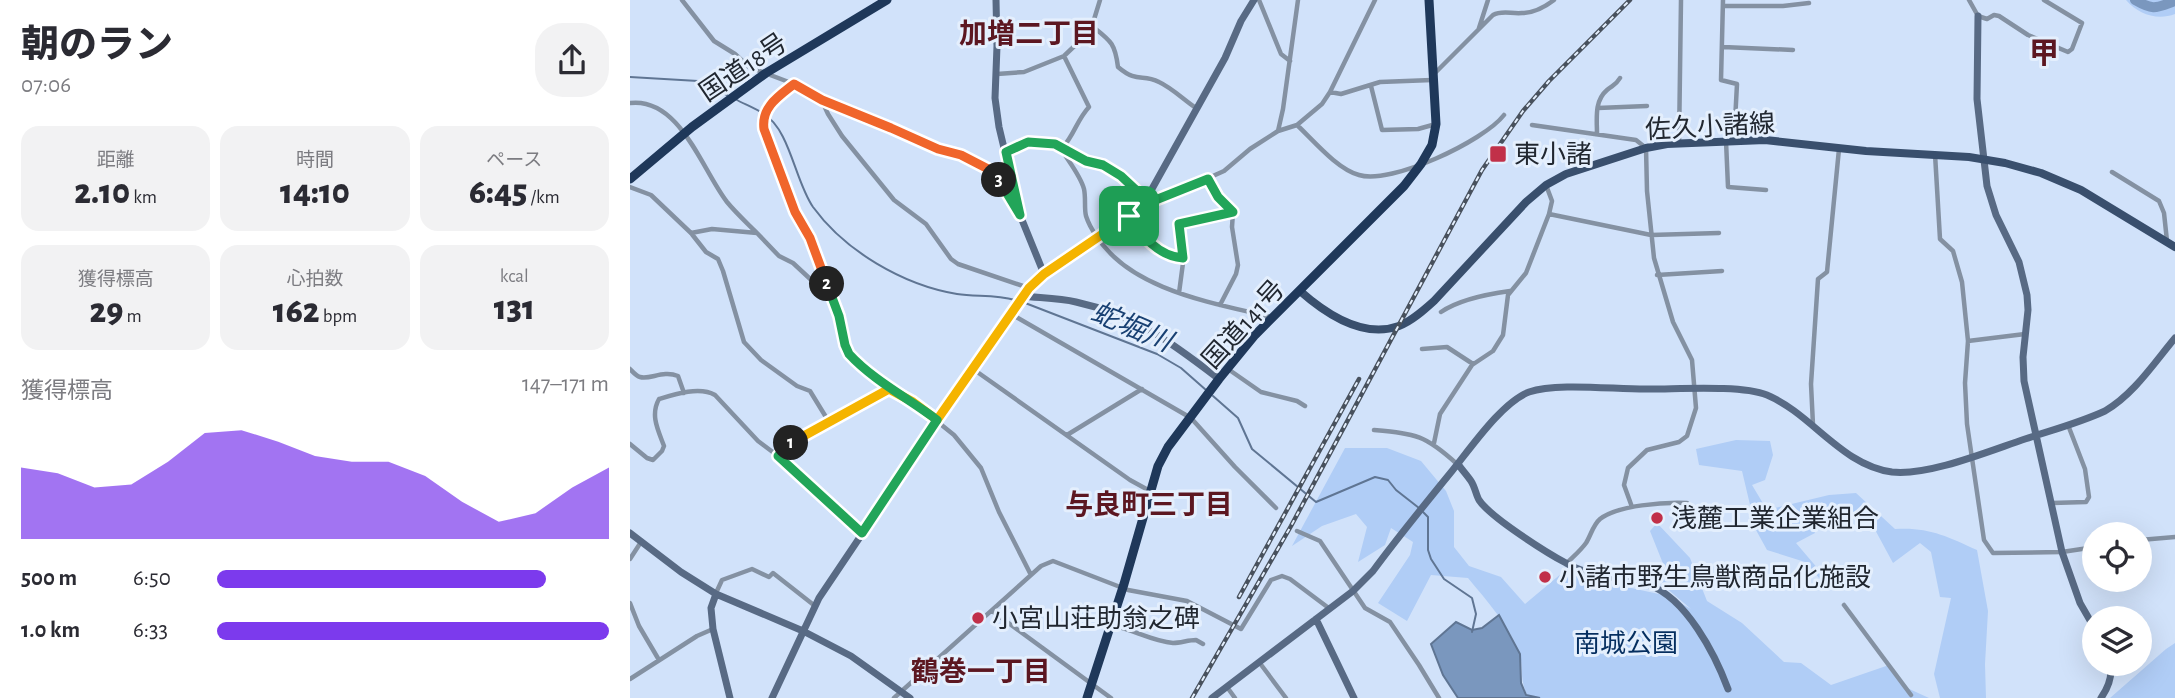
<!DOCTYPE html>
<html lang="ja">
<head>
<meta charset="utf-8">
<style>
	:root { --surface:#fff; --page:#f2f2f3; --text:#2b2b33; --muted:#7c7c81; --accent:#7c3aed }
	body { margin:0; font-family:"Alegreya Sans","Noto Sans JP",sans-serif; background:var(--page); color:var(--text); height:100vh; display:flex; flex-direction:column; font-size:26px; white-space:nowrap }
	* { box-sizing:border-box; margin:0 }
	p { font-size:23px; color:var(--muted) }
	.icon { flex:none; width:38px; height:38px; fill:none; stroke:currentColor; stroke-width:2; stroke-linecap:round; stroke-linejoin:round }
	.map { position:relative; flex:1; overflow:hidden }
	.details { display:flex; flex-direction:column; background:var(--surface); width:630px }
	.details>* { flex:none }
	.tools { position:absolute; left:1452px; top:522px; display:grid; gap:14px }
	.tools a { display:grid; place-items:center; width:70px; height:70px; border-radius:50%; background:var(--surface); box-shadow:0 7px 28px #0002; font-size:35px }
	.pin { position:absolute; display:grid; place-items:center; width:60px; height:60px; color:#fff; margin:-30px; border-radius:14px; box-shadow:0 4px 10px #0006 }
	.km { position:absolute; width:35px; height:35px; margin:-18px; border-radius:50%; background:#222; color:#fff; font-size:19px; line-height:35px; text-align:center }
	.round { display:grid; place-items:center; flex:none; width:74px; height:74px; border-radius:28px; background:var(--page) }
	.head { display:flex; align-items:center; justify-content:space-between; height:119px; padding:0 21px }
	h1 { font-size:38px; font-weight:800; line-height:52px }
	.metrics { display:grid; grid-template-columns:repeat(3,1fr); gap:10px; height:119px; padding:7px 21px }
	.metrics div { display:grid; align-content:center; border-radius:18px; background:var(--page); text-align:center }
	.metrics b { font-size:35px; font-weight:800 }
	.metrics small { font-size:19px; font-weight:400 }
	.metrics p { font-size:19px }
	.chart { height:196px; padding:14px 21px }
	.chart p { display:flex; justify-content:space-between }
	.chart svg { width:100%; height:126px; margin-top:7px; fill:var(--accent); opacity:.7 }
	ul { padding:0 21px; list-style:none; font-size:23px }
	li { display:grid; grid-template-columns:112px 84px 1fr; align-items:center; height:52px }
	li i { height:18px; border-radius:9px; background:var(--accent) }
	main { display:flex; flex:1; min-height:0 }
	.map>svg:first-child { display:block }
	.green { fill:#b0cdf6 }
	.water { fill:#7a97be; stroke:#5f7593; stroke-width:2 }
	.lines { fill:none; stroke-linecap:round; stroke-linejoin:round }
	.stream { stroke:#5f7593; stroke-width:2 }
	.river { stroke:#7a97be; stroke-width:10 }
	.street { stroke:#8491a2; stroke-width:4.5 }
	.secondary { stroke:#586a84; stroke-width:7 }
	.primary { stroke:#394f6d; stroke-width:8 }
	.highway { stroke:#1f385a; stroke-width:9 }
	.rail-casing { stroke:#48515d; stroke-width:4.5 }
	.rail { stroke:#e4effd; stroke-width:2; stroke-dasharray:5; stroke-linecap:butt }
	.split-1-casing { stroke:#fff; stroke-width:14 }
	.split-2-casing { stroke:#fff; stroke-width:14 }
	.split-3-casing { stroke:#fff; stroke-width:14 }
	.split-4-casing { stroke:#fff; stroke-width:14 }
	.split-1 { stroke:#f5b400; stroke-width:9 }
	.split-2 { stroke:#22a559; stroke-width:9 }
	.split-3 { stroke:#f0652b; stroke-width:9 }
	.split-4 { stroke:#22a559; stroke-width:9 }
	.poi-dot { fill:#c13049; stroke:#e4effd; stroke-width:2.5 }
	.labels { text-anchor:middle; stroke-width:6; stroke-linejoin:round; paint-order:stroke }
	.street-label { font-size:26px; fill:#212730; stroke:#e4effd }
	.poi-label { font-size:26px; fill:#212730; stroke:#e4effd; text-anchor:start }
	.park-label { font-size:26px; fill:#052e5f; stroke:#e4effd }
	.neighbourhood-label { font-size:28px; font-weight:bold; fill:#5c1721; stroke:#e4effd }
	.water-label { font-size:28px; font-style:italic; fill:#194173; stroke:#e4effd }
	.quarter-label { font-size:30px; font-weight:bold; fill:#5c1721; stroke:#e4effd }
</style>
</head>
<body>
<main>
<section class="details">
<div class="head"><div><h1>朝のラン</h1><p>07:06</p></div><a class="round"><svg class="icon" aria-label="share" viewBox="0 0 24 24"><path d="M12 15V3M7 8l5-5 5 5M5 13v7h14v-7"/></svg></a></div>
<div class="metrics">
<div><p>距離</p><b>2.10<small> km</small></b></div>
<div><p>時間</p><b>14:10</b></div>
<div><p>ペース</p><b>6:45<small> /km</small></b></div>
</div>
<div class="metrics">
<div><p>獲得標高</p><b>29<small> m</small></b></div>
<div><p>心拍数</p><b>162<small> bpm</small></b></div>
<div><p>kcal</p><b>131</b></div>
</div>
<div class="chart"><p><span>獲得標高</span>147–171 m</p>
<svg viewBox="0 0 160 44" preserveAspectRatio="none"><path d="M0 44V19L10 21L20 26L30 25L40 17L50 7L60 6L70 10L80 15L90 17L100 17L110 22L120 31L130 38L140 35L150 26L160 19V44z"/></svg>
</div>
<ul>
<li><b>500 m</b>6:50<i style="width:84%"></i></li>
<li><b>1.0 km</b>6:33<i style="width:100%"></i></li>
</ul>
</section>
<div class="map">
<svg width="1545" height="698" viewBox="0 0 1545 698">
	<rect width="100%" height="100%" fill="#d1e2fa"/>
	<path class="green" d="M1496,0H1545V14C1527,21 1508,14 1496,0Z
		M1106,440L1140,441L1143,455L1135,480L1122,485L1137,510L1199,495L1226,493L1265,529C1299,527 1316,536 1347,550L1358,611L1355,664L1356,698H1310L1304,674L1321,598L1310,597L1301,552L1290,543L1263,563L1243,526L1215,510L1194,509L1176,514L1185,533L1166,543L1189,570L1190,579L1175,562L1137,550L1126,530L1112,471L1069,465L1066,449Z
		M715,448H757L791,461L816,491L824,511V547L839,566L871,577L895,604L932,573L1038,596L1061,609L1035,587L1030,580L1036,571L1020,531L1027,523L1060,558L1077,601L1112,623L1154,662L1171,663L1201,685L1259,665L1275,687L1299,698H910L897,695C889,678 894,666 889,652C878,624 857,601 838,578L801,575L777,621L748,603L780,555L783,542L761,528L755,545L728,562L737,527L726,514L692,526L662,546Z
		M1545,643V698H1480L1536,649Z"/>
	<path class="water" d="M869,615L890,654L891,683L896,695L910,698H828L813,675L801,644L826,622L842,630L852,628Z"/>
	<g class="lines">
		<path class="stream" d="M0,77L68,81L97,95
			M105,99C114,104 125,108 134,114C160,130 165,181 183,207C215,251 273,285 327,294C346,297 365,294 385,300
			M390,301L527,354L551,368L576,390
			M583,396L608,418L622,449L686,502L745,477L758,480L766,490L789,508
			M793,512L798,517V550L801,559L814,579L842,598L846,614L842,632"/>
		<path class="river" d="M1505,0C1524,11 1526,8 1545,1"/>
		<path class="street" d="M52,0L84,41L105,54L119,67L164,84L192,100L222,111L308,149L331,155L362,171L367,176L386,209
			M629,0L651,54L660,61
			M1093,0L1091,80L1107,84L1104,140
			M1339,0L1348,16L1357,19L1364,15L1369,16L1398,35L1438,52L1442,49L1452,23L1414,0
			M1093,6H1153L1179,3
			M462,26C481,41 485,43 488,67C508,84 512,73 529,82C542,88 554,100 566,108
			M849,28L858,0
			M1093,47L1163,50
			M367,74L394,72L434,56L456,35L462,26L470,0
			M804,74L863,15C872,10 881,14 892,13C905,13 915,7 924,0
			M164,84C149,96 131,107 134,129L165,212L180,238L209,316L219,354L259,389L283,402L324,435L351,468L369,512L401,575
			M741,86L752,130L788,129L806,124
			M700,92L711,94L750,82L802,80
			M192,101L198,114L212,136L264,200L296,224L321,259L328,264L399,288
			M0,103C50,97 72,170 97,202C106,213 117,223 127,233
			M968,108L1017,106
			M667,125C684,141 707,169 729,175C761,185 854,141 874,115
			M902,125L1006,140L1016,148L1017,191L1024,258L1043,322L1062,360L1066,408L1057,436L1049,442L1017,450L998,468L994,485L1002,507
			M648,131L653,109L668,0
			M967,134C967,119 964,101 977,90C983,85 986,85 990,78
			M1096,141L1098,187L1136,190
			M1049,143L1051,0
			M433,147V152C440,163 451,177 454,189C456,198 454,208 456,216C458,222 462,230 466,235C499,290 584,303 641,317
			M433,147C444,135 447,120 459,107L434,56
			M376,153L398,142L425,144L456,161L473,165L491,176L506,190L513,205L525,202L594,171L620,149L648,131L667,125L692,104L700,92L745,0
			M1305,154L1310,239L1323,251L1332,282L1338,341L1335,383L1337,424L1354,540L1363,553L1432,552L1465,547
			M1482,172L1529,201L1534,213L1537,241
			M578,180L588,197L602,211
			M0,187L21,195L61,233L76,252L88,259L93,271L114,342L131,360L167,386L180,391L199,422
			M919,214L1021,235L1089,233
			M499,216C512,236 527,256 553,258
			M61,233L82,229L127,233L149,256L163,263L191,289L198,288
			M1027,275L1092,271
			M549,293L553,263L549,224L603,212L602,227L608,265L606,274L590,305
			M811,312C830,299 858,294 880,291
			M381,314L561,418L605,467L646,508
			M1338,341L1395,334
			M792,349L817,347L843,364
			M0,369C3,372 6,376 10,377C20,380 33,370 48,376L54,393
			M343,369L500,480L520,491
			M598,369L631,392L667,401L675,406
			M1183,425L1181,384L1188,279L1197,272L1209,149
			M744,430C787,434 795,435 827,464
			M437,435L512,389
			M804,443L810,414L842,365L863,351L873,335L878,295L896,273L919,214L922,201L916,185
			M0,444L17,458L23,460L32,451L34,446C28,430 20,415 29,399C45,394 70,386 85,395L128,441L148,456L232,533
			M148,456L165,439L259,389
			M1422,503L1456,502L1459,497L1455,469L1438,425
			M667,531L690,541L735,608L760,622L789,665L809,698
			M1510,540L1545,537
			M0,559L11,542
			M937,563C943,557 951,550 956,543C961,535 963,525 970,519C988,505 1035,502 1057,503
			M86,593L92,580L122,569L139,577L143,573L185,606
			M0,603L9,626L29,660
			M1214,605L1281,695
			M362,611L481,698
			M481,625C502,629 522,641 543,643C551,643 558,640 566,640L573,644
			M629,662L656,698
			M0,679L67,636L83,629
			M597,687L605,698
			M264,698L411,566L423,561L498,590L557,601L611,629L641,580L652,576L660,579L700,609"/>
		<path class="secondary" d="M366,0L367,46L365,98L369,127L390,215L414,274
			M1348,16L1347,99L1357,186L1366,215L1389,262L1397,295L1398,310L1393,357L1394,381L1432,552L1450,603L1465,629
			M392,296C410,298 429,298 446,302C506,315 542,343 589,379
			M828,464C832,470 837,475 841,481C845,487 846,495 849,500C860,517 917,553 936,563C961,578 991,576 1019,585C1056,598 1085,654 1098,689
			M0,533L51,572L86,594L173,631L221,656L280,698
			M86,594L81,608L83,629L100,698
			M686,619L724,698
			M142,698L189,598L392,296L414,274L513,205L595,58L611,21L624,0
			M582,698L723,591L743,571C768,537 795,504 822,471C840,449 872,402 899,392C928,382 988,390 1021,389C1050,389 1112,385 1137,395C1182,414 1211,465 1262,472C1299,476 1359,451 1395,439C1422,430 1449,423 1475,411C1504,394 1524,363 1545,338
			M1471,698C1478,688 1483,676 1480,663"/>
		<path class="primary" d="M670,291C696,314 733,339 769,326C782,321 794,310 804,301L896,202L916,185L936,174L1016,148L1037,144L1135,140L1236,151L1339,157L1375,163L1411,173L1451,190L1545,247"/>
		<path class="highway" d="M0,179L62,127L136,73L257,0
			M457,698L494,584L528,466L538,447L589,379L625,335L774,186L791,164L802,145L806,124L799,0"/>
		<defs>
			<path id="rail" d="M609,597L729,379
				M562,698L661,526L852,170L893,111L919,81L1000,0"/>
		</defs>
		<use href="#rail" class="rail-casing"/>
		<use href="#rail" class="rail"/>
	</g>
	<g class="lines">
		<defs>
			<path id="split-1" d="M161,443L259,389L283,402L307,420L399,288L414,274L499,216"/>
			<path id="split-2" d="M161,443L148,456L232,533L307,420C278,398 244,381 219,354L215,345L209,316L197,284"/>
			<path id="split-3" d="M197,284L180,238L165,212L134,129C131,107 149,96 164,84L192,100L261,128L308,149L331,155L362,171L369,180"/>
			<path id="split-4" d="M369,180L390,215L376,152L398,142L425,144L456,161L473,165L491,176L506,190L513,205L578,179L588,197L603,212L549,224L553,258C528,256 512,236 499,216"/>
		</defs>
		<use href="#split-1" class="split-1-casing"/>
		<use href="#split-2" class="split-2-casing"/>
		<use href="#split-3" class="split-3-casing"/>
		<use href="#split-4" class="split-4-casing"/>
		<use href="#split-1" class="split-1"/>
		<use href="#split-2" class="split-2"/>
		<use href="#split-3" class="split-3"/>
		<use href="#split-4" class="split-4"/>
	</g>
	<g class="poi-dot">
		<rect x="859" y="145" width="18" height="18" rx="3.5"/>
		<circle cx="1027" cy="518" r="7"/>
		<circle cx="915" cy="577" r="7"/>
		<circle cx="348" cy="618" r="7"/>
	</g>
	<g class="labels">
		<g class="street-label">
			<text transform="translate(113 67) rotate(-34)" y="9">国道18号</text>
			<text transform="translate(1080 126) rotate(-3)" y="9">佐久小諸線</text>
			<text transform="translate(613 324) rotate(-48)" y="9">国道141号</text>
		</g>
		<g class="poi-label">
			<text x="884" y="163">東小諸</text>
			<text x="1041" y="527">浅麓工業企業組合</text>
			<text x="929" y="586">小諸市野生鳥獣商品化施設</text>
			<text x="362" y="627">小宮山荘助翁之碑</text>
		</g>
		<g class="park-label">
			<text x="996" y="652">南城公園</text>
		</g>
		<g class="neighbourhood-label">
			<text x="399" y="43">加増二丁目</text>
			<text x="519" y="514">与良町三丁目</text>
			<text x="351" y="681">鶴巻一丁目</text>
		</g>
		<g class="water-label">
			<text transform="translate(502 326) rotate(23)" y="10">蛇堀川</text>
		</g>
		<g class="quarter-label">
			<text x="1414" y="63">甲</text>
		</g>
	</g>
</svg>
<div class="tools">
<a><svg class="icon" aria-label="locate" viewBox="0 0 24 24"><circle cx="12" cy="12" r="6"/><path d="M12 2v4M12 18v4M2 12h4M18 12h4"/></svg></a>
<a><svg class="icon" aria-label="layers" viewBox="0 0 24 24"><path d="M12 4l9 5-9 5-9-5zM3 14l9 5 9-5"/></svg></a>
</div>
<div class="pin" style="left:499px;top:216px;background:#1e9e55"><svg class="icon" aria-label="arrive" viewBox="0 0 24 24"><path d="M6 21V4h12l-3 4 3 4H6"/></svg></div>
<b class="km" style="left:161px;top:443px">1</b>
<b class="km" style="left:197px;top:284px">2</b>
<b class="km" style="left:369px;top:180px">3</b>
</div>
</main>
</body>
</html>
